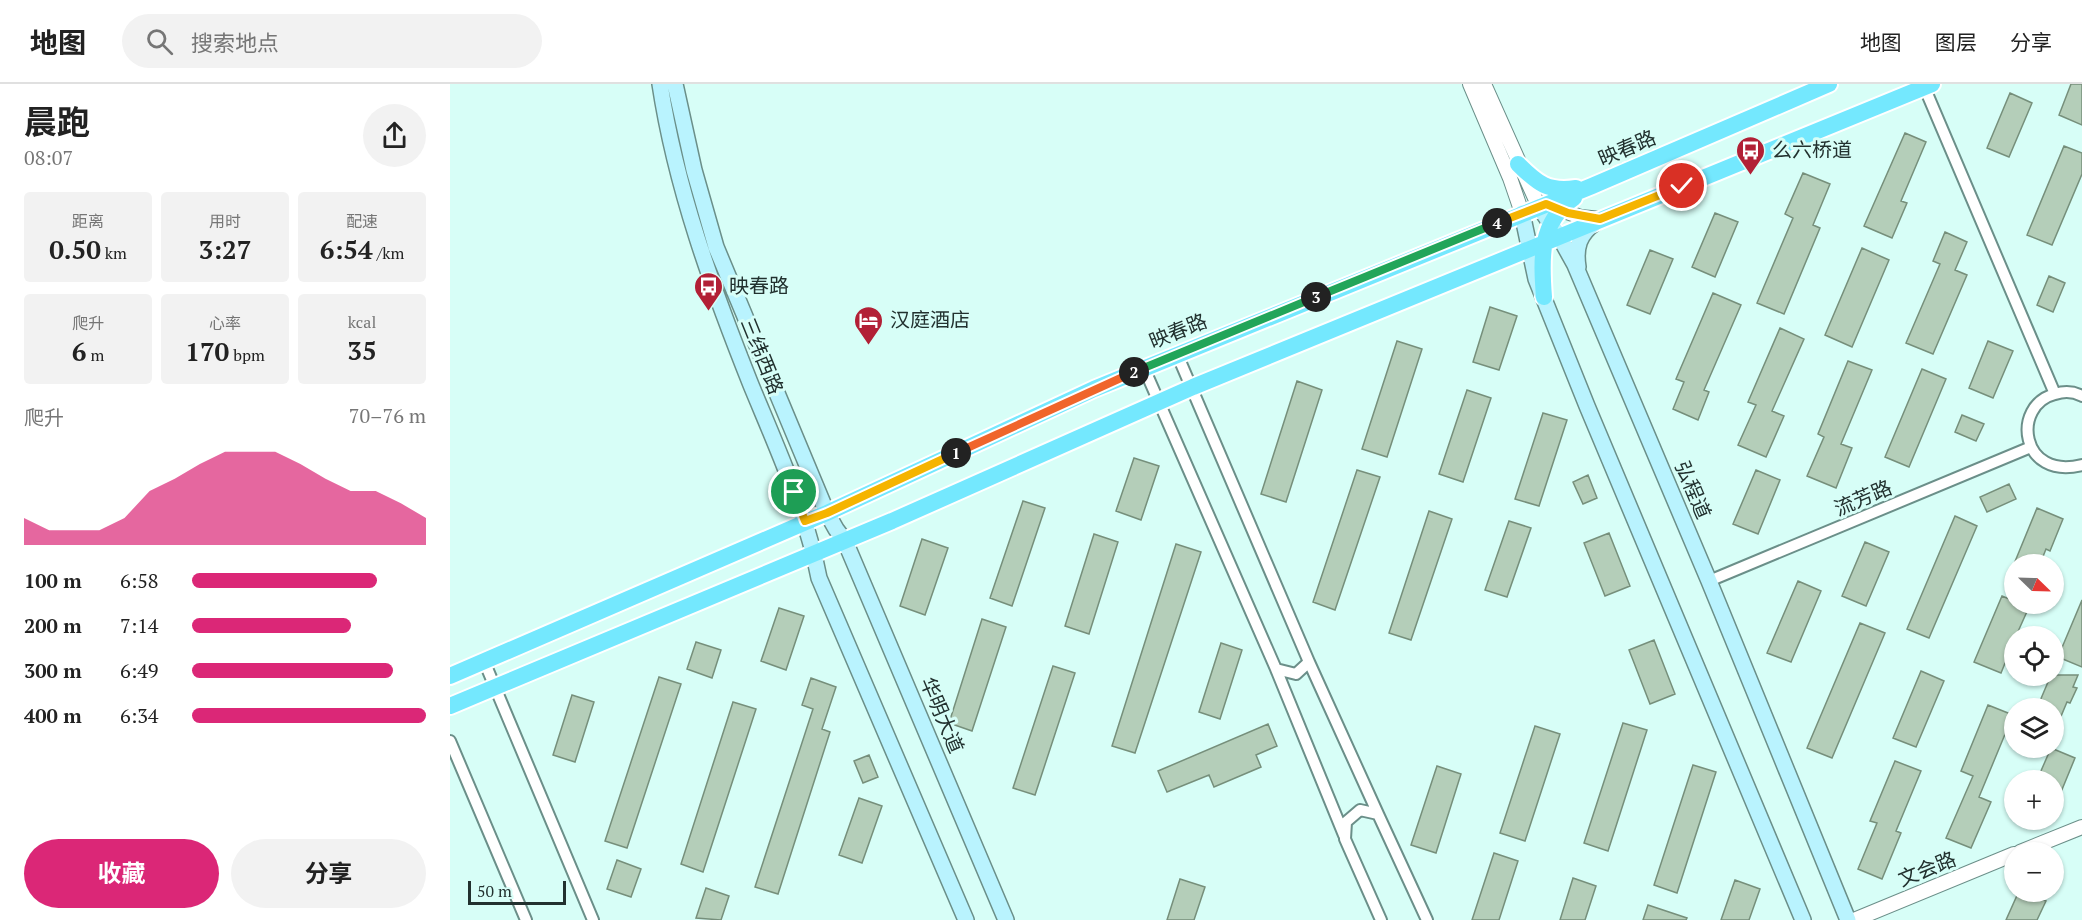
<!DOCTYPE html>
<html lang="zh">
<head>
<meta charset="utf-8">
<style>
	:root { --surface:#fff; --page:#f2f2f2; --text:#222; --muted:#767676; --line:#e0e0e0; --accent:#db2777 }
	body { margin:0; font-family:"PT Serif","Noto Sans SC",serif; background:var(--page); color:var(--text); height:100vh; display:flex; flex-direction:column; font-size:22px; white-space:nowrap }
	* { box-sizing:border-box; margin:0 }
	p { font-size:20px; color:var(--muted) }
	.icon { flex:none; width:33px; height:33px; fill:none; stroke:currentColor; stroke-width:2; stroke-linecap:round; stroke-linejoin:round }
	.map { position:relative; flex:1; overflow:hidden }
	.drawer { display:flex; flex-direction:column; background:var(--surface); width:450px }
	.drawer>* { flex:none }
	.needle { width:39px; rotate:113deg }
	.fabs { position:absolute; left:1554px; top:470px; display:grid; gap:12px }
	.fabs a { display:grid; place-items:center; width:60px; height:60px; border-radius:50%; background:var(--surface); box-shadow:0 2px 4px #0004; font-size:30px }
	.scale { position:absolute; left:18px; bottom:15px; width:98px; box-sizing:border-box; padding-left:6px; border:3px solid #22312f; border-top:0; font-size:16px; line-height:21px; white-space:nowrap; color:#22312f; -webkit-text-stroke:4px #d7fef7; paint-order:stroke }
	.pin { position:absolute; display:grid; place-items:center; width:51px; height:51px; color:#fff; margin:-26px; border:3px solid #fff; border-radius:50%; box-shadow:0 2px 6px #0007 }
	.km { position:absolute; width:30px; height:30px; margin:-15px; border-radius:50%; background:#222; color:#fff; font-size:16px; line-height:30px; text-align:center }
	.round { display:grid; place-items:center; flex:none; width:63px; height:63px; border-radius:32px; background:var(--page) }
	.summary { display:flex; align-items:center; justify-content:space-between; height:102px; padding:0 24px }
	h1 { font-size:33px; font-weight:700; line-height:45px }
	.stats { display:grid; grid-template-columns:repeat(3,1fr); gap:9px; height:102px; padding:6px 24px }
	.stats div { display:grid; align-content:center; border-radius:6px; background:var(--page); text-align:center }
	.stats b { font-size:26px; font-weight:700 }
	.stats small { font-size:16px; font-weight:400 }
	.stats p { font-size:16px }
	.chart { height:168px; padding:12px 24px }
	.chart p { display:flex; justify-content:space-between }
	.chart svg { width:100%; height:108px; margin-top:6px; fill:var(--accent); opacity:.7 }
	.button { display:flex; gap:12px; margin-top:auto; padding:12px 24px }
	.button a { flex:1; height:69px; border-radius:36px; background:var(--accent); color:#fff; font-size:24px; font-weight:700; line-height:69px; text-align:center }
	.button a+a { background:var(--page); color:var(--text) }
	ul { padding:0 24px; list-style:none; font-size:20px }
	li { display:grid; grid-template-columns:96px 72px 1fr; align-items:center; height:45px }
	li i { height:15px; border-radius:8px; background:var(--accent) }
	header { display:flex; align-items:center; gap:36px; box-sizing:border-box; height:84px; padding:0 30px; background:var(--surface); border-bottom:2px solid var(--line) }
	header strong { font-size:28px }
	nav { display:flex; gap:33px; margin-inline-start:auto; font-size:21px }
	.search { width:420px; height:54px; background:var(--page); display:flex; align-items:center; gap:15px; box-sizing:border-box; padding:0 21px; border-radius:33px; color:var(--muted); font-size:22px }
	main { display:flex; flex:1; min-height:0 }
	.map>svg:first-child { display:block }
	.building { fill:#b4ceb9; stroke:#768f7b; stroke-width:1.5 }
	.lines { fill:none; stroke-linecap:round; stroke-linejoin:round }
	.minor-casing { stroke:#6b8f89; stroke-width:14 }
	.tertiary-casing { stroke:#6b8f89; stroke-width:16 }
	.secondary-casing { stroke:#6b8f89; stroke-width:18 }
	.primary-casing { stroke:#fff; stroke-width:20 }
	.minor { stroke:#fff; stroke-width:10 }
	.tertiary { stroke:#fff; stroke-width:14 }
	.secondary { stroke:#b9f3fe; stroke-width:15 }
	.primary { stroke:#74e8fe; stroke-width:16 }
	.split-1-casing { stroke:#fff; stroke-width:12 }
	.split-2-casing { stroke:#fff; stroke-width:12 }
	.split-3-casing { stroke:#fff; stroke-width:12 }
	.split-4-casing { stroke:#fff; stroke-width:12 }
	.split-5-casing { stroke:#fff; stroke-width:12 }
	.split-1 { stroke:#f5b400; stroke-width:8 }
	.split-2 { stroke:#f0652b; stroke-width:8 }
	.split-3 { stroke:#22a559; stroke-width:8 }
	.split-4 { stroke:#22a559; stroke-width:8 }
	.split-5 { stroke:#f5b400; stroke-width:8 }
	.labels { text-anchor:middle; stroke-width:6; stroke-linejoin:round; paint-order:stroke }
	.street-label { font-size:20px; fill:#22312f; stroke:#d7fef7 }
	.poi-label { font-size:20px; fill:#22312f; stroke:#d7fef7; text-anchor:start }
</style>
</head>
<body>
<header>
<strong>地图</strong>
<div class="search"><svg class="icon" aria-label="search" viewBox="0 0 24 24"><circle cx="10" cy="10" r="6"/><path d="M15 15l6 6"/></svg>搜索地点</div>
<nav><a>地图</a><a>图层</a><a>分享</a></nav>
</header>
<main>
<section class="drawer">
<div class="summary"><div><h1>晨跑</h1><p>08:07</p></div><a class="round"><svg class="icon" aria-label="share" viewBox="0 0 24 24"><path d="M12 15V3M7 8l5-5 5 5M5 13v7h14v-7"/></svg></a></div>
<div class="stats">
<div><p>距离</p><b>0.50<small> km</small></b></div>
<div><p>用时</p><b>3:27</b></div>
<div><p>配速</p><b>6:54<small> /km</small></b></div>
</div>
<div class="stats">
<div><p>爬升</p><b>6<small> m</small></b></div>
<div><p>心率</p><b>170<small> bpm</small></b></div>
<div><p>kcal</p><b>35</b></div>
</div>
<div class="chart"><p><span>爬升</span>70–76 m</p>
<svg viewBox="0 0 160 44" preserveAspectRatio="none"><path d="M0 44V33L10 38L20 38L30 38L40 33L50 22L60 17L70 11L80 6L90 6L100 6L110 11L120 17L130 22L140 22L150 27L160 33V44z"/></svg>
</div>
<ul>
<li><b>100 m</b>6:58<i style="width:79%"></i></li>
<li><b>200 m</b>7:14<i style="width:68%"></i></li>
<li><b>300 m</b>6:49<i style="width:86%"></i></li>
<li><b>400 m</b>6:34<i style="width:100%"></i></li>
</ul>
<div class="button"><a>收藏</a><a>分享</a></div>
</section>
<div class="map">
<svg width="1632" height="836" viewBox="0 0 1632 836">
	<rect width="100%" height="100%" fill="#d7fef7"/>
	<path class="building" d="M1621,0H1632V41L1609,31Z
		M1560,9L1582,19L1559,73L1537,64Z
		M1455,49L1476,58L1451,117L1457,119L1442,154L1414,142Z
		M1614,62L1632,69V90L1602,161L1577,151Z
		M1353,89L1380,100L1363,141L1370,144L1334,230L1307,219L1343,134L1335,130Z
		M1265,129L1288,138L1265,193L1242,183Z
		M1495,148L1517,158L1505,186L1517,191L1483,270L1456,259L1490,180L1483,177Z
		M1412,164L1439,176L1402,263L1375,251Z
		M1200,166L1223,175L1200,230L1177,221Z
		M1599,192L1615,199L1603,228L1587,221Z
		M1263,209L1291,221L1254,306L1259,308L1248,336L1223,325L1234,298L1226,295Z
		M1040,223L1067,232L1049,286L1023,278Z
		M1330,244L1354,255L1322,327L1334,332L1316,373L1288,361L1306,321L1298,318Z
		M947,257L972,265L937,373L912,365Z
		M1538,257L1563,267L1543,314L1519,304Z
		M1398,277L1422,286L1391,360L1402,364L1386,404L1357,392L1374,353L1368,350Z
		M1472,285L1496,295L1459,383L1435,373Z
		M847,297L872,306L836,418L811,410Z
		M1017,306L1041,314L1013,398L989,390Z
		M1093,329L1117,336L1089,422L1065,415Z
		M1512,331L1534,340L1526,357L1505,348Z
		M684,374L709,382L691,436L666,427Z
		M907,386L930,393L885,526L863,518Z
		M1306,386L1330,396L1308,450L1283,440Z
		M1138,391L1147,414L1133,420L1123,398Z
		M1559,400L1566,415L1537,428L1530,413Z
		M573,417L595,424L562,522L540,514Z
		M1587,424L1613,435L1600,467L1596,465L1590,480H1564Z
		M979,427L1002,435L961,556L939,549Z
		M1505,432L1527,442L1479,554L1457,545Z
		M1059,437L1081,444L1057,513L1035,506Z
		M1159,449L1180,502L1155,512L1134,459Z
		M644,450L668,458L639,550L615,542Z
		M472,455L498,464L475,531L450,522Z
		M1415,458L1439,468L1416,522L1392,512Z
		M726,460L751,468L685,669L662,662Z
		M1348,497L1371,507L1341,578L1317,569Z
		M1552,512L1564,517V519L1579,523L1566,552H1564V557L1551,589L1524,578Z
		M1632,516V583L1608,573Z
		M329,524L354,532L336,586L311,577Z
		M532,535L556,543L522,647L499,639Z
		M1410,539L1435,549L1382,674L1357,664Z
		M1204,556L1225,610L1200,620L1179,566Z
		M246,558L271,566L262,594L237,585Z
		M771,559L792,566L770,635L749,628Z
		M603,582L625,589L585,711L563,704Z
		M1471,587L1494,597L1466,663L1443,654Z
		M1601,591H1628L1623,603L1627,604L1620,619L1617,618L1604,649V624H1587Z
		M209,593L231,600L177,764L155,757Z
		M361,594L386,603L372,645L380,648L328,810L305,803L363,625L352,621Z
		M122,611L144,618L125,678L103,671Z
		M283,618L306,625L253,788L231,780Z
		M1538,621L1563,631L1529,713L1541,718L1521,764L1496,754L1523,692L1511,687Z
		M1173,639L1197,646L1158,767L1134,759Z
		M818,640L827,662L806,671L811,683L764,703L759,691L717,708L708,687Z
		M1085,642L1110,650L1075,757L1050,749Z
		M1601,664L1625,674L1604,725V696H1587Z
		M419,671L428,693L413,699L404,677Z
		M1445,677L1471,687L1446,747L1451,749L1432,795L1408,785L1427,739L1420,737Z
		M1243,681L1266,688L1227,809L1204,801Z
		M987,682L1011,690L986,769L961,761Z
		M409,714L432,722L412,779L389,771Z
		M1044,769L1068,777L1049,836H1022Z
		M167,776L191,785L181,813L157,805Z
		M1123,794L1146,802L1135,836H1110Z
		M730,795L755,803L744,836H717Z
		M1285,796L1310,805L1299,836H1271Z
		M256,804L279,812L271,836L246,834Z
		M1569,807L1596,817L1587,836H1556Z
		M1198,821L1237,834L1236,836H1193Z"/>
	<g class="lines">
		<defs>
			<path id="minor" d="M1473,0L1605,310
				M694,284L826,585L846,590L859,578L727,270
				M1632,312C1623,307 1614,307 1605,310C1561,321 1570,397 1632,381
				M1259,497L1581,363
				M34,577L143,836
				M859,578L928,730
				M826,585L894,751
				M0,657L76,836
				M931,836L895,755L896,738L910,726L928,730L977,836"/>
			<path id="tertiary" d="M1020,0L1060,94L1072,129
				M1034,0L1089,123
				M1102,123L1131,133L1151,135
				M1570,768L1632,743
				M1404,836L1564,770"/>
			<path id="secondary" d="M210,0C226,105 262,203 301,301C327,364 356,427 369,494L516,836
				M225,0L244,86L266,163L377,429L386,445L395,457L556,836
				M1089,123L1109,152L1125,181L1259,497L1398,836
				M1072,129L1086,195L1137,322L1353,836
				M1128,183C1125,164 1129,150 1145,139"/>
			<path id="primary" d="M1068,80C1088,100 1098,108 1126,104
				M1094,213C1091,175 1089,138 1124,114
				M0,592L377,429L644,305L1142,102L1379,0
				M0,622L442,437L743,303L1482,0"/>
		</defs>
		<use href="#minor" class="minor-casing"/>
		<use href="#tertiary" class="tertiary-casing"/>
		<use href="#secondary" class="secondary-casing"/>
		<use href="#primary" class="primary-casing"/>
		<use href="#minor" class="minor"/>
		<use href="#tertiary" class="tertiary"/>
		<use href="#secondary" class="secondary"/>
		<use href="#primary" class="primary"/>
	</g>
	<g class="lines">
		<defs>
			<path id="split-1" d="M344,408L355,437L377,429L506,369"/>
			<path id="split-2" d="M506,369L684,288"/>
			<path id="split-3" d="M684,288L866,213"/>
			<path id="split-4" d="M866,213L1047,139"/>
			<path id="split-5" d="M1047,139L1096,120L1118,129L1150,135L1232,102"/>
		</defs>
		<use href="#split-1" class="split-1-casing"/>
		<use href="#split-2" class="split-2-casing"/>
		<use href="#split-3" class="split-3-casing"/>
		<use href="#split-4" class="split-4-casing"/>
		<use href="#split-5" class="split-5-casing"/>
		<use href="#split-1" class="split-1"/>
		<use href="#split-2" class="split-2"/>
		<use href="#split-3" class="split-3"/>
		<use href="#split-4" class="split-4"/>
		<use href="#split-5" class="split-5"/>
	</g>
	<defs>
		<symbol id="bus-pin" viewBox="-11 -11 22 30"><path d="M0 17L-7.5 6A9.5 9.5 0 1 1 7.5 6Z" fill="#b22036" stroke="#d7fef7"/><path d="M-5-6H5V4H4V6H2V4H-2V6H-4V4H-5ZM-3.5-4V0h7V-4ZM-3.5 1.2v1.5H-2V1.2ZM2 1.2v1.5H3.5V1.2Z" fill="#fff"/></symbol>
		<symbol id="hotel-pin" viewBox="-11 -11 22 30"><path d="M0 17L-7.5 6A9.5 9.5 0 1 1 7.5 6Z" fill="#b22036" stroke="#d7fef7"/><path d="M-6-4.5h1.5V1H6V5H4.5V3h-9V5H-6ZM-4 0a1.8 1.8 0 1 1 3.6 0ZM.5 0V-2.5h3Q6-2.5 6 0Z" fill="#fff"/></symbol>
	</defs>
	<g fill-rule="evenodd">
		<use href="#bus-pin" x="1284" y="50" width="33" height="45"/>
		<use href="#bus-pin" x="242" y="186" width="33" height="45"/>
		<use href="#hotel-pin" x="402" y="220" width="33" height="45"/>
	</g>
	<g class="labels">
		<g class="street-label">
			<text transform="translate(1177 64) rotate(-23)" y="7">映春路</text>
			<text transform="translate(728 247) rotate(-22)" y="7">映春路</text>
			<text transform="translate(312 272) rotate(68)" y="7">三纬西路</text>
			<text transform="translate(1243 406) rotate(67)" y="7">弘程道</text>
			<text transform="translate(1413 414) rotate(-23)" y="7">流芳路</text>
			<text transform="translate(492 631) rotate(67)" y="7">华明大道</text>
			<text transform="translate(1477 785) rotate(-22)" y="7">文会路</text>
		</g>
		<g class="poi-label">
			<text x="1322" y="73">么六桥道</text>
			<text x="279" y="209">映春路</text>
			<text x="440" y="243">汉庭酒店</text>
		</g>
	</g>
</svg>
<div class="fabs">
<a><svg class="needle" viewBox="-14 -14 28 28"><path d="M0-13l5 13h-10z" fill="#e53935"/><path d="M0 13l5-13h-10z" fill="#767676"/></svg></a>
<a><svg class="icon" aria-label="locate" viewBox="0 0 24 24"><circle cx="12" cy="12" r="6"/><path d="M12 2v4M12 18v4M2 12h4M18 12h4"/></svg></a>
<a><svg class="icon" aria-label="layers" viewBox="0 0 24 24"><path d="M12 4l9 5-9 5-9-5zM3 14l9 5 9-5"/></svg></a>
<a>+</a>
<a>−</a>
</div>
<div class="scale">50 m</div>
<div class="pin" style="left:344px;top:408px;background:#1e9e55"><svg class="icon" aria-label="arrive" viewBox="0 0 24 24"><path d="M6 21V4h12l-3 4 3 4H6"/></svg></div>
<div class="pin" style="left:1232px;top:102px;background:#d93025"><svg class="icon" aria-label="check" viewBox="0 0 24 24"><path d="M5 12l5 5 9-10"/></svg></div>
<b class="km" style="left:506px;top:369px">1</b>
<b class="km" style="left:684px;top:288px">2</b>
<b class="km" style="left:866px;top:213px">3</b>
<b class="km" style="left:1047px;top:139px">4</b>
</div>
</main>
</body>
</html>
